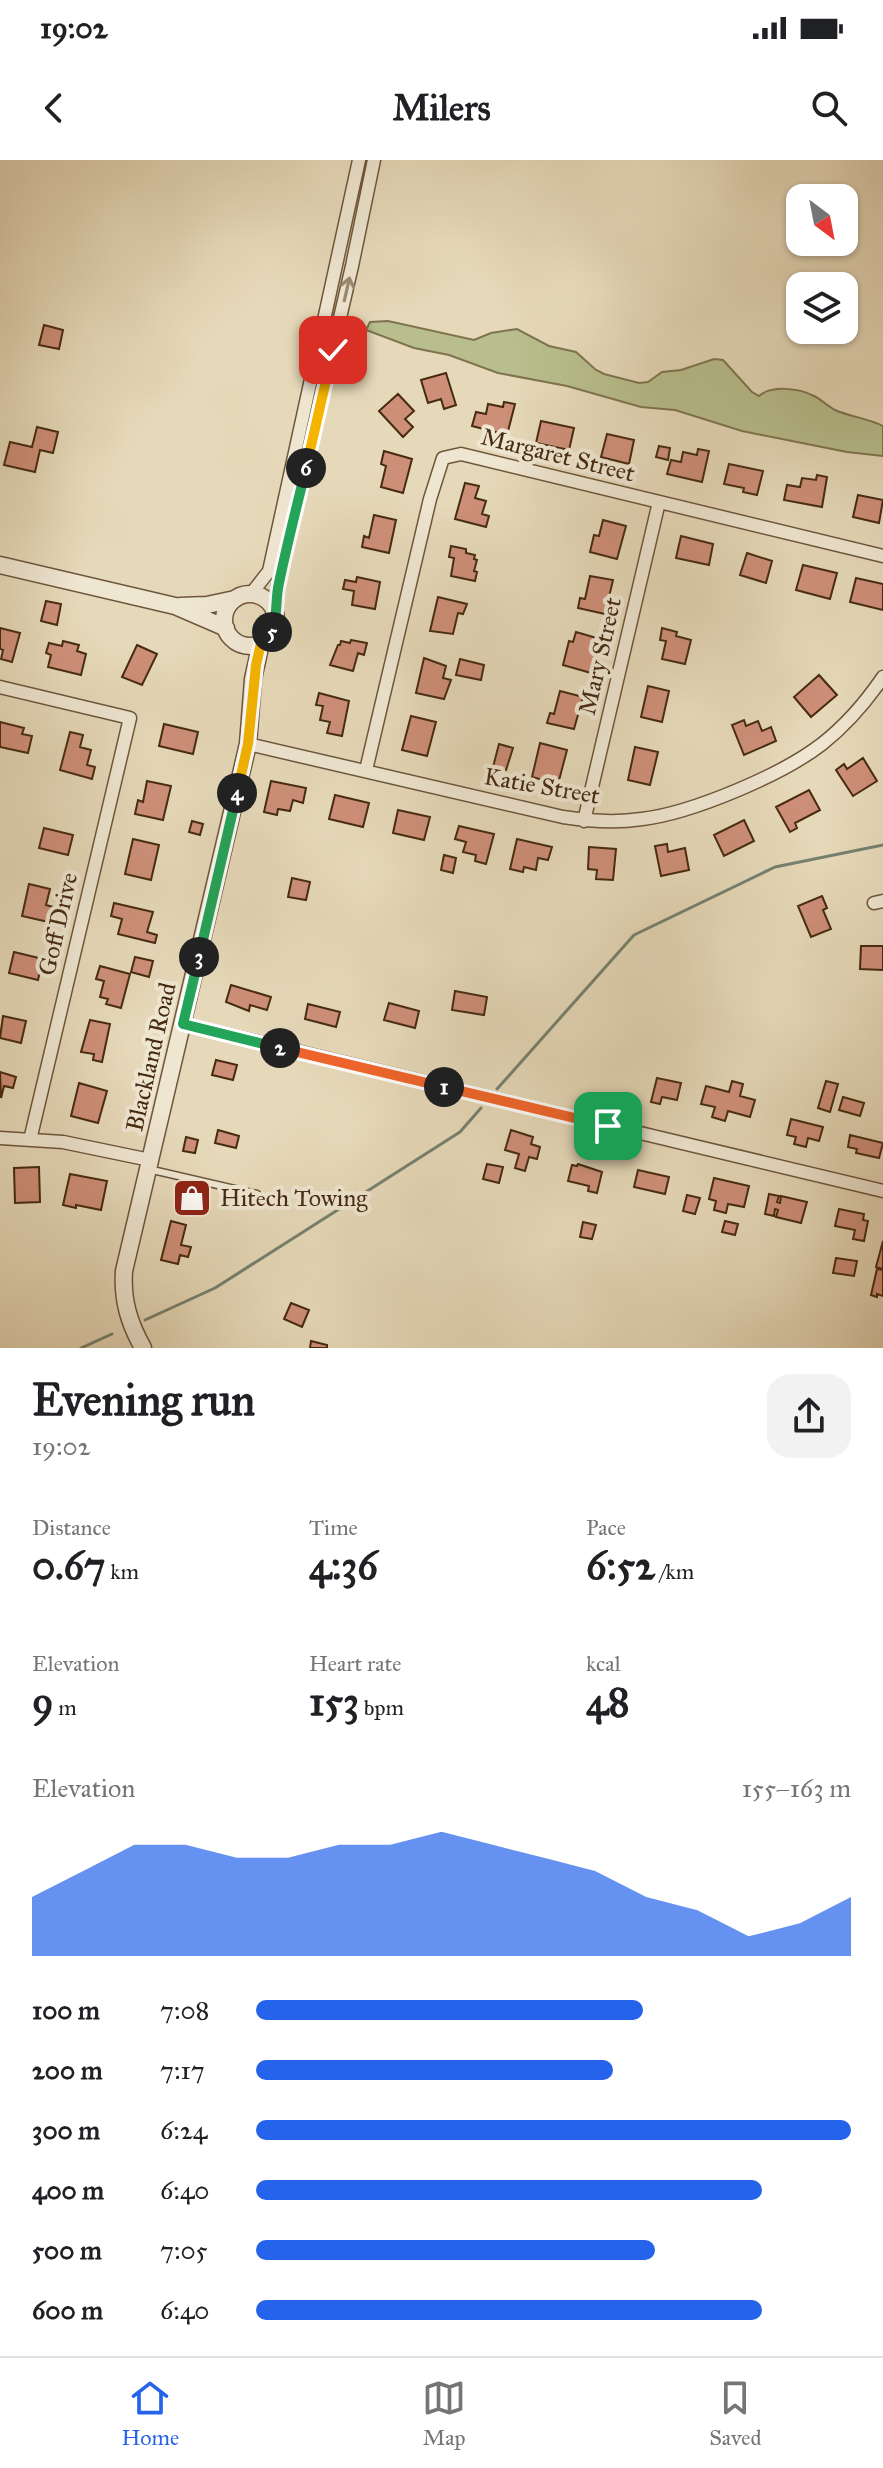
<!DOCTYPE html>
<html lang="en">
<head>
<meta charset="utf-8">
<style>
	:root { --surface:#fff; --page:#f2f2f2; --text:#202124; --muted:#757577; --line:#e0e0e0; --accent:#2563eb }
	body { margin:0; font-family:"IM FELL Great Primer",serif; background:var(--page); color:var(--text); height:100vh; display:flex; flex-direction:column; font-size:30px; white-space:nowrap }
	* { box-sizing:border-box; margin:0 }
	p { font-size:26px; color:var(--muted) }
	.icon { flex:none; width:44px; height:44px; fill:none; stroke:currentColor; stroke-width:2; stroke-linecap:round; stroke-linejoin:round }
	.map { position:relative; height:1188px; overflow:hidden }
	.sheet { display:flex; flex-direction:column; background:var(--surface); flex:1 }
	.sheet>* { flex:none }
	.needle { width:52px; rotate:148deg }
	.controls { position:absolute; left:786px; top:24px; display:grid; gap:16px }
	.controls a { display:grid; place-items:center; width:72px; height:72px; border-radius:16px; background:var(--surface); box-shadow:0 2px 6px #0004; font-size:40px }
	.pin { position:absolute; display:grid; place-items:center; width:68px; height:68px; color:#fff; margin:-34px; border-radius:16px; box-shadow:0 4px 12px #0006 }
	.km { position:absolute; width:40px; height:40px; margin:-20px; border-radius:50%; background:#222; color:#fff; font-size:22px; line-height:40px; text-align:center }
	.round { display:grid; place-items:center; flex:none; width:84px; height:84px; border-radius:24px; background:var(--page) }
	.head { display:flex; align-items:center; justify-content:space-between; height:136px; padding:0 32px }
	h1 { font-size:44px; font-weight:700; line-height:60px }
	.figures { display:grid; grid-template-columns:repeat(3,1fr); gap:12px; height:136px; padding:8px 32px }
	.figures div { display:grid; align-content:center }
	.figures b { font-size:40px; font-weight:700 }
	.figures small { font-size:22px; font-weight:400 }
	.figures p { font-size:22px }
	.chart { height:224px; padding:16px 32px }
	.chart p { display:flex; justify-content:space-between }
	.chart svg { width:100%; height:144px; margin-top:8px; fill:var(--accent); opacity:.7 }
	ul { padding:0 32px; list-style:none; font-size:26px }
	li { display:grid; grid-template-columns:128px 96px 1fr; align-items:center; height:60px }
	li i { height:20px; border-radius:10px; background:var(--accent) }
	.status { display:flex; justify-content:space-between; align-items:center; height:56px; padding:0 40px; background:var(--surface); direction:ltr }
	.status svg { height:22px; fill:currentColor }
	header { display:flex; justify-content:space-between; align-items:center; height:104px; padding:0 32px; background:var(--surface); font-size:36px; font-weight:700 }
	.dock { display:flex; justify-content:space-around; align-items:center; height:112px; border-top:2px solid var(--line); background:var(--surface); font-size:22px; color:var(--muted) }
	.dock a { display:grid; justify-items:center; gap:4px }
	.dock .selected { color:var(--accent) }
	.map>svg:first-child { display:block }
	.green { fill:#b8be8d; stroke:#7f744f; stroke-width:2 }
	.lines { fill:none; stroke-linecap:round; stroke-linejoin:round }
	.stream { stroke:#76816e; stroke-width:3 }
	.building { fill:#ce8f79; stroke:#462b11; stroke-width:2 }
	.service-casing { stroke:#6e563b; stroke-width:9 }
	.minor-casing { stroke:#6e563b; stroke-width:15 }
	.tertiary-casing { stroke:#6e563b; stroke-width:19 }
	.service { stroke:#efe6d2; stroke-width:6 }
	.minor { stroke:#efe6d2; stroke-width:12 }
	.tertiary { stroke:#efe6d2; stroke-width:16 }
	.oneway { stroke:#9a8872 }
	.split-1-casing { stroke:#fff; stroke-width:16 }
	.split-2-casing { stroke:#fff; stroke-width:16 }
	.split-3-casing { stroke:#fff; stroke-width:16 }
	.split-4-casing { stroke:#fff; stroke-width:16 }
	.split-5-casing { stroke:#fff; stroke-width:16 }
	.split-6-casing { stroke:#fff; stroke-width:16 }
	.split-7-casing { stroke:#fff; stroke-width:16 }
	.split-1 { stroke:#f0652b; stroke-width:10 }
	.split-2 { stroke:#f0652b; stroke-width:10 }
	.split-3 { stroke:#22a559; stroke-width:10 }
	.split-4 { stroke:#22a559; stroke-width:10 }
	.split-5 { stroke:#f5b400; stroke-width:10 }
	.split-6 { stroke:#22a559; stroke-width:10 }
	.split-7 { stroke:#f5b400; stroke-width:10 }
	.labels { text-anchor:middle; stroke-width:8; stroke-linejoin:round; paint-order:stroke }
	.street-label { font-size:24px; fill:#462b11; stroke:#efe6d2 }
	.poi-label { font-size:24px; fill:#462b11; stroke:#efe6d2; text-anchor:start }
</style>
</head>
<body>
<div class="status"><b>19:02</b><svg viewBox="0 0 49 12"><path d="M0 12V9h3v3zM5 12V6h3v6zM10 12V3h3v9zM15 12V0h3v12zM26 1h20v11H26zM47 4h2v5h-2z"/></svg></div>
<header><svg class="icon" aria-label="back" viewBox="0 0 24 24"><path d="M15 5l-7 7 7 7"/></svg>Milers<svg class="icon" aria-label="search" viewBox="0 0 24 24"><circle cx="10" cy="10" r="6"/><path d="M15 15l6 6"/></svg></header>
<div class="map">
<svg width="883" height="1188" viewBox="0 0 883 1188">
	<rect width="100%" height="100%" fill="#e6d9b9"/>
	<filter id="stains"><feTurbulence type="fractalNoise" baseFrequency=".0025" numOctaves="4"/><feColorMatrix values="0 0 0 0 .2 0 0 0 0 .09 0 0 0 0 .02 0 0 0 .5 -.17"/></filter>
	<radialGradient id="worn" r=".72"><stop offset=".6" stop-color="#630" stop-opacity="0"/><stop offset="1" stop-color="#630" stop-opacity=".3"/></radialGradient>
	<path class="green" d="M388,161L474,180L491,173L517,169L549,186L576,192L596,210L604,214L639,223L648,222L662,212L681,210L714,199L723,200L752,232L759,236C771,225 799,228 814,236C821,239 827,246 835,250C851,257 867,258 883,266V296L847,292L742,271L675,250L641,247L567,226L498,213L449,195L414,188L366,170L370,162Z"/>
	<g class="lines">
		<path class="stream" d="M497,929L634,775L775,707L883,685
			M145,1160L215,1128L460,972L481,948
			M81,1188L112,1174"/>
	</g>
	<path class="building" d="M44,165L63,170L59,189L39,185Z
		M446,213L456,245L444,249L441,239L428,243L421,220Z
		M398,234L414,251L405,259L413,267L403,277L379,251Z
		M504,242L515,244L507,275L472,266L476,252L486,254L488,244L503,247Z
		M541,261L574,268L569,290L536,283Z
		M37,267L58,272L53,293L40,290L35,312L4,305L10,282L32,287Z
		M607,274L634,280L629,304L601,297Z
		M659,286L670,288L668,300L656,297Z
		M698,289L709,291L702,322L667,314L671,300L681,302L683,292L697,295Z
		M384,291L412,299L403,333L381,327L386,306L381,304Z
		M729,304L763,311L757,335L743,332L744,328L724,324Z
		M817,315L827,317L822,347L784,340L787,325L800,327L802,318L816,320Z
		M465,323L479,326L475,338L486,341L482,354L489,356L486,367L455,359Z
		M858,335L883,340L879,363L853,357Z
		M374,355L396,360L389,393L362,387L364,376L369,378Z
		M603,360L626,366L617,399L590,392L594,375L599,376Z
		M681,376L713,384L709,405L676,398Z
		M451,386L466,389V393L475,395L474,399L477,400L474,411L477,412L475,421L451,416L454,398L449,397Z
		M747,393L772,401L766,423L740,415Z
		M803,405L837,413L830,439L796,430Z
		M590,416L613,420L605,454L578,448L580,438L585,439Z
		M357,417L380,422L375,449L352,445L354,431L343,429L345,420L356,422Z
		M856,418L883,424V450L850,442Z
		M438,437L467,444L463,454L458,453L453,474L430,471Z
		M46,441L61,444L57,465L41,461Z
		M0,468L20,473L12,502L1,499L3,490L0,489Z
		M662,468L677,472L676,476L691,480L685,504L662,499L666,481L660,480Z
		M576,472L600,479L591,513L563,505L569,481L573,482Z
		M351,480L367,483L364,495L358,493L353,511L330,505L338,485H340L341,481L350,483Z
		M63,481L79,485L77,491L86,494L81,515L48,507L51,495L46,493L49,483L62,486Z
		M137,485L157,494L142,525L122,517Z
		M424,498L446,506L443,518L451,520L444,539L416,533Z
		M460,499L484,505L481,520L456,515Z
		M819,515L837,535L811,557L794,537Z
		M648,526L669,531L662,562L641,557Z
		M560,531L583,537L574,569L547,563L550,553L554,554Z
		M319,533L349,541L342,576L327,573L330,562L320,560L323,546L316,545Z
		M411,556L436,562L427,596L402,590Z
		M744,560L746,566L758,561L762,571L771,567L776,581L744,595L732,565Z
		M0,562L24,568L22,574L32,576L28,593L0,587Z
		M164,564L198,572L193,594L159,586Z
		M70,572L83,575L80,587L91,590L87,605L95,607L92,619L60,610Z
		M540,583L567,590L558,624L532,617Z
		M499,584L513,588L506,610L493,607Z
		M635,587L658,592L650,625L628,620Z
		M863,598L877,621L853,636L836,610L844,604L847,609Z
		M147,621L171,626L163,660L135,654L138,640L143,642Z
		M271,621L306,628L303,643L293,640L290,651L278,649L277,655L264,652Z
		M809,630L820,650L795,663L797,668L790,672L776,647Z
		M335,635L369,643L363,667L329,659Z
		M398,650L430,657L424,680L393,673Z
		M744,660L754,681L724,696L714,675Z
		M192,661L203,664L200,675L189,672Z
		M459,666L494,674L486,704L475,701L476,695L463,692L466,682L455,679Z
		M44,668L73,675L68,695L39,688Z
		M133,679L159,685L151,720L125,714Z
		M517,679L552,687L548,700L538,698L536,710L524,707L523,712L510,709Z
		M667,684L668,692L685,688L689,710L661,716L655,686Z
		M589,687L616,689L613,720L596,719L597,710L588,709Z
		M444,695L456,698L453,713L441,710Z
		M292,718L310,722L306,740L288,737Z
		M29,724L50,729L46,745L57,748L53,763L22,756Z
		M822,736L827,748L823,750L831,769L811,777L798,746Z
		M114,743L153,752L147,772L157,775L155,783L118,774L122,759L111,756Z
		M861,786H883V810L860,809Z
		M14,792L43,799L38,820L9,813Z
		M135,797L153,801L149,817L131,812Z
		M100,806L130,814L121,848L106,844L108,839L100,837L104,821L96,819Z
		M231,825L271,837L267,850L250,845L249,851L226,842Z
		M455,831L487,837L484,855L452,850Z
		M389,843L419,851L415,868L384,860Z
		M308,844L340,852L336,867L305,859Z
		M3,856L26,861L21,883L0,878Z
		M90,860L110,864L102,902L93,900L94,894L81,892Z
		M216,900L237,905L233,920L212,915Z
		M0,912L16,917L13,928L4,926L1,938Z
		M657,918L681,923L677,940L662,937L660,944L651,942Z
		M732,921L743,924L740,936L755,940L750,957L728,951L725,961L712,957L715,947L701,944L706,926L729,932Z
		M826,921L838,924L830,952L818,948Z
		M79,923L107,931L98,963L71,956Z
		M843,937L864,943L860,956L839,950Z
		M791,959L823,967L819,981L808,978L806,987L794,984L796,977L787,975Z
		M218,970L239,976L236,988L215,983Z
		M511,970L533,977L531,984L540,987L537,999L529,997L525,1011L515,1008L519,994L505,990Z
		M850,975L883,983L879,998L856,993L857,989L848,987Z
		M186,977L198,980L195,993L183,991Z
		M487,1004L503,1007L499,1023L483,1019Z
		M578,1004L602,1012L597,1033L588,1031L589,1026L568,1021L572,1005L577,1006Z
		M39,1007L40,1042L15,1043L14,1008Z
		M638,1010L669,1017L665,1034L634,1027Z
		M70,1014L107,1021L101,1050L76,1045V1048L63,1045Z
		M714,1018L749,1026L744,1047L728,1044L726,1053L714,1050L716,1041L709,1039Z
		M184,1028L204,1032L201,1048L181,1044Z
		M769,1034L779,1036L777,1042L780,1043L781,1036L807,1042L801,1063L776,1057L778,1050L775,1049L774,1056L765,1054Z
		M687,1035L700,1038L695,1054L683,1051Z
		M839,1049L864,1054L863,1060L868,1061L864,1081L853,1079L855,1070L835,1066Z
		M171,1061L186,1065L181,1085L191,1087L188,1097L180,1095L178,1104L161,1100Z
		M725,1061L738,1064L735,1075L722,1072Z
		M583,1062L596,1065L592,1079L580,1077Z
		M883,1081V1109L876,1107Z
		M836,1098L857,1101L854,1116L833,1113Z
		M877,1109L883,1110V1136L877,1134V1137L871,1135Z
		M291,1143L309,1150L302,1167L284,1159Z
		M311,1181L327,1185V1188H310Z"/>
	<g class="lines">
		<defs>
			<path id="service" d="M148,1009L257,1034"/>
			<path id="minor" d="M251,434L269,411L359,0
				M274,451L278,425L352,106L374,0
				M0,527L130,558L30,980
				M248,584L563,657C588,661 616,663 642,659C692,653 782,615 822,584C846,565 866,542 883,517
				M366,610L430,339L443,298L461,294L883,396
				M584,661L659,342
				M874,743L883,741
				M183,864L608,966
				M636,972L883,1031
				M0,978L63,982L150,1000"/>
			<path id="tertiary" d="M0,405L175,446L226,468
				M224 460a26 26 0 1 1 52 0a26 26 0 1 1-52 0Z
				M180,446L207,445L235,439
				M143,1188C129,1163 122,1140 124,1111L248,584L253,519L261,483"/>
		</defs>
		<use href="#service" class="service-casing"/>
		<use href="#minor" class="minor-casing"/>
		<use href="#tertiary" class="tertiary-casing"/>
		<use href="#service" class="service"/>
		<use href="#minor" class="minor"/>
		<use href="#tertiary" class="tertiary"/>
	</g>
	<defs><path id="oneway-shaft" d="M-6 0H5M1.5-3L5.5 0L1.5 3" fill="none" stroke-width="1.6" stroke-linecap="round" stroke-linejoin="round" transform="scale(2)"/></defs>
	<use class="oneway" href="#oneway-shaft" transform="translate(347 129) rotate(-77)"/>
	<g class="lines">
		<defs>
			<path id="split-1" d="M444,927L608,966"/>
			<path id="split-2" d="M280,888L444,927"/>
			<path id="split-3" d="M199,797L183,864L280,888"/>
			<path id="split-4" d="M199,797L237,633"/>
			<path id="split-5" d="M237,633L248,584L256,505L261,483L272,472"/>
			<path id="split-6" d="M272,472C278,458 275,439 279,423C287,384 297,346 306,308"/>
			<path id="split-7" d="M306,308L333,190"/>
		</defs>
		<use href="#split-1" class="split-1-casing"/>
		<use href="#split-2" class="split-2-casing"/>
		<use href="#split-3" class="split-3-casing"/>
		<use href="#split-4" class="split-4-casing"/>
		<use href="#split-5" class="split-5-casing"/>
		<use href="#split-6" class="split-6-casing"/>
		<use href="#split-7" class="split-7-casing"/>
		<use href="#split-1" class="split-1"/>
		<use href="#split-2" class="split-2"/>
		<use href="#split-3" class="split-3"/>
		<use href="#split-4" class="split-4"/>
		<use href="#split-5" class="split-5"/>
		<use href="#split-6" class="split-6"/>
		<use href="#split-7" class="split-7"/>
	</g>
	<defs>
		<symbol id="shop-square" viewBox="-11 -11 22 22"><rect x="-9" y="-9" width="18" height="18" rx="4" fill="#8f2418" stroke="#efe6d2"/><path d="M-5-2.5h2.3a2.7 3.5 0 0 1 5.4 0H5L5.5 6h-11ZM-1.5-2.5h3a1.5 2.3 0 0 0-3 0Z" fill="#fff"/></symbol>
	</defs>
	<g fill-rule="evenodd">
		<use href="#shop-square" x="170" y="1016" width="44" height="44"/>
	</g>
	<g class="labels">
		<g class="street-label">
			<text transform="translate(558 295) rotate(14)" y="8">Margaret Street</text>
			<text transform="translate(600 496) rotate(-77)" y="8">Mary Street</text>
			<text transform="translate(542 626) rotate(10)" y="8">Katie Street</text>
			<text transform="translate(58 764) rotate(-77)" y="8">Goff Drive</text>
			<text transform="translate(151 897) rotate(-77)" y="8">Blackland Road</text>
		</g>
		<g class="poi-label">
			<text x="220" y="1046">Hitech Towing</text>
		</g>
	</g>
	<rect width="100%" height="100%" filter="url(#stains)"/>
	<rect width="100%" height="100%" fill="url(#worn)"/>
</svg>
<div class="controls">
<a><svg class="needle" viewBox="-14 -14 28 28"><path d="M0-13l5 13h-10z" fill="#e53935"/><path d="M0 13l5-13h-10z" fill="#757577"/></svg></a>
<a><svg class="icon" aria-label="layers" viewBox="0 0 24 24"><path d="M12 4l9 5-9 5-9-5zM3 14l9 5 9-5"/></svg></a>
</div>
<div class="pin" style="left:608px;top:966px;background:#1e9e55"><svg class="icon" aria-label="arrive" viewBox="0 0 24 24"><path d="M6 21V4h12l-3 4 3 4H6"/></svg></div>
<div class="pin" style="left:333px;top:190px;background:#d93025"><svg class="icon" aria-label="check" viewBox="0 0 24 24"><path d="M5 12l5 5 9-10"/></svg></div>
<b class="km" style="left:444px;top:927px">1</b>
<b class="km" style="left:280px;top:888px">2</b>
<b class="km" style="left:199px;top:797px">3</b>
<b class="km" style="left:237px;top:633px">4</b>
<b class="km" style="left:272px;top:472px">5</b>
<b class="km" style="left:306px;top:308px">6</b>
</div>
<section class="sheet">
<div class="head"><div><h1>Evening run</h1><p>19:02</p></div><a class="round"><svg class="icon" aria-label="share" viewBox="0 0 24 24"><path d="M12 15V3M7 8l5-5 5 5M5 13v7h14v-7"/></svg></a></div>
<div class="figures">
<div><p>Distance</p><b>0.67<small> km</small></b></div>
<div><p>Time</p><b>4:36</b></div>
<div><p>Pace</p><b>6:52<small> /km</small></b></div>
</div>
<div class="figures">
<div><p>Elevation</p><b>9<small> m</small></b></div>
<div><p>Heart rate</p><b>153<small> bpm</small></b></div>
<div><p>kcal</p><b>48</b></div>
</div>
<div class="chart"><p><span>Elevation</span>155–163 m</p>
<svg viewBox="0 0 160 44" preserveAspectRatio="none"><path d="M0 44V26L10 18L20 10L30 10L40 14L50 14L60 10L70 10L80 6L90 10L100 14L110 18L120 26L130 30L140 38L150 34L160 26V44z"/></svg>
</div>
<ul>
<li><b>100 m</b>7:08<i style="width:65%"></i></li>
<li><b>200 m</b>7:17<i style="width:60%"></i></li>
<li><b>300 m</b>6:24<i style="width:100%"></i></li>
<li><b>400 m</b>6:40<i style="width:85%"></i></li>
<li><b>500 m</b>7:05<i style="width:67%"></i></li>
<li><b>600 m</b>6:40<i style="width:85%"></i></li>
</ul>
</section>
<nav class="dock">
<a class="selected"><svg class="icon" aria-label="home" viewBox="0 0 24 24"><path d="M3 11l9-7 9 7M6 9v11h12V9"/></svg>Home</a>
<a><svg class="icon" aria-label="map" viewBox="0 0 24 24"><path d="M3 6l6-2 6 2 6-2v14l-6 2-6-2-6 2zM9 4v14M15 6v14"/></svg>Map</a>
<a><svg class="icon" aria-label="saved" viewBox="0 0 24 24"><path d="M7 4h10v16l-5-4-5 4z"/></svg>Saved</a>
</nav>
</body>
</html>
